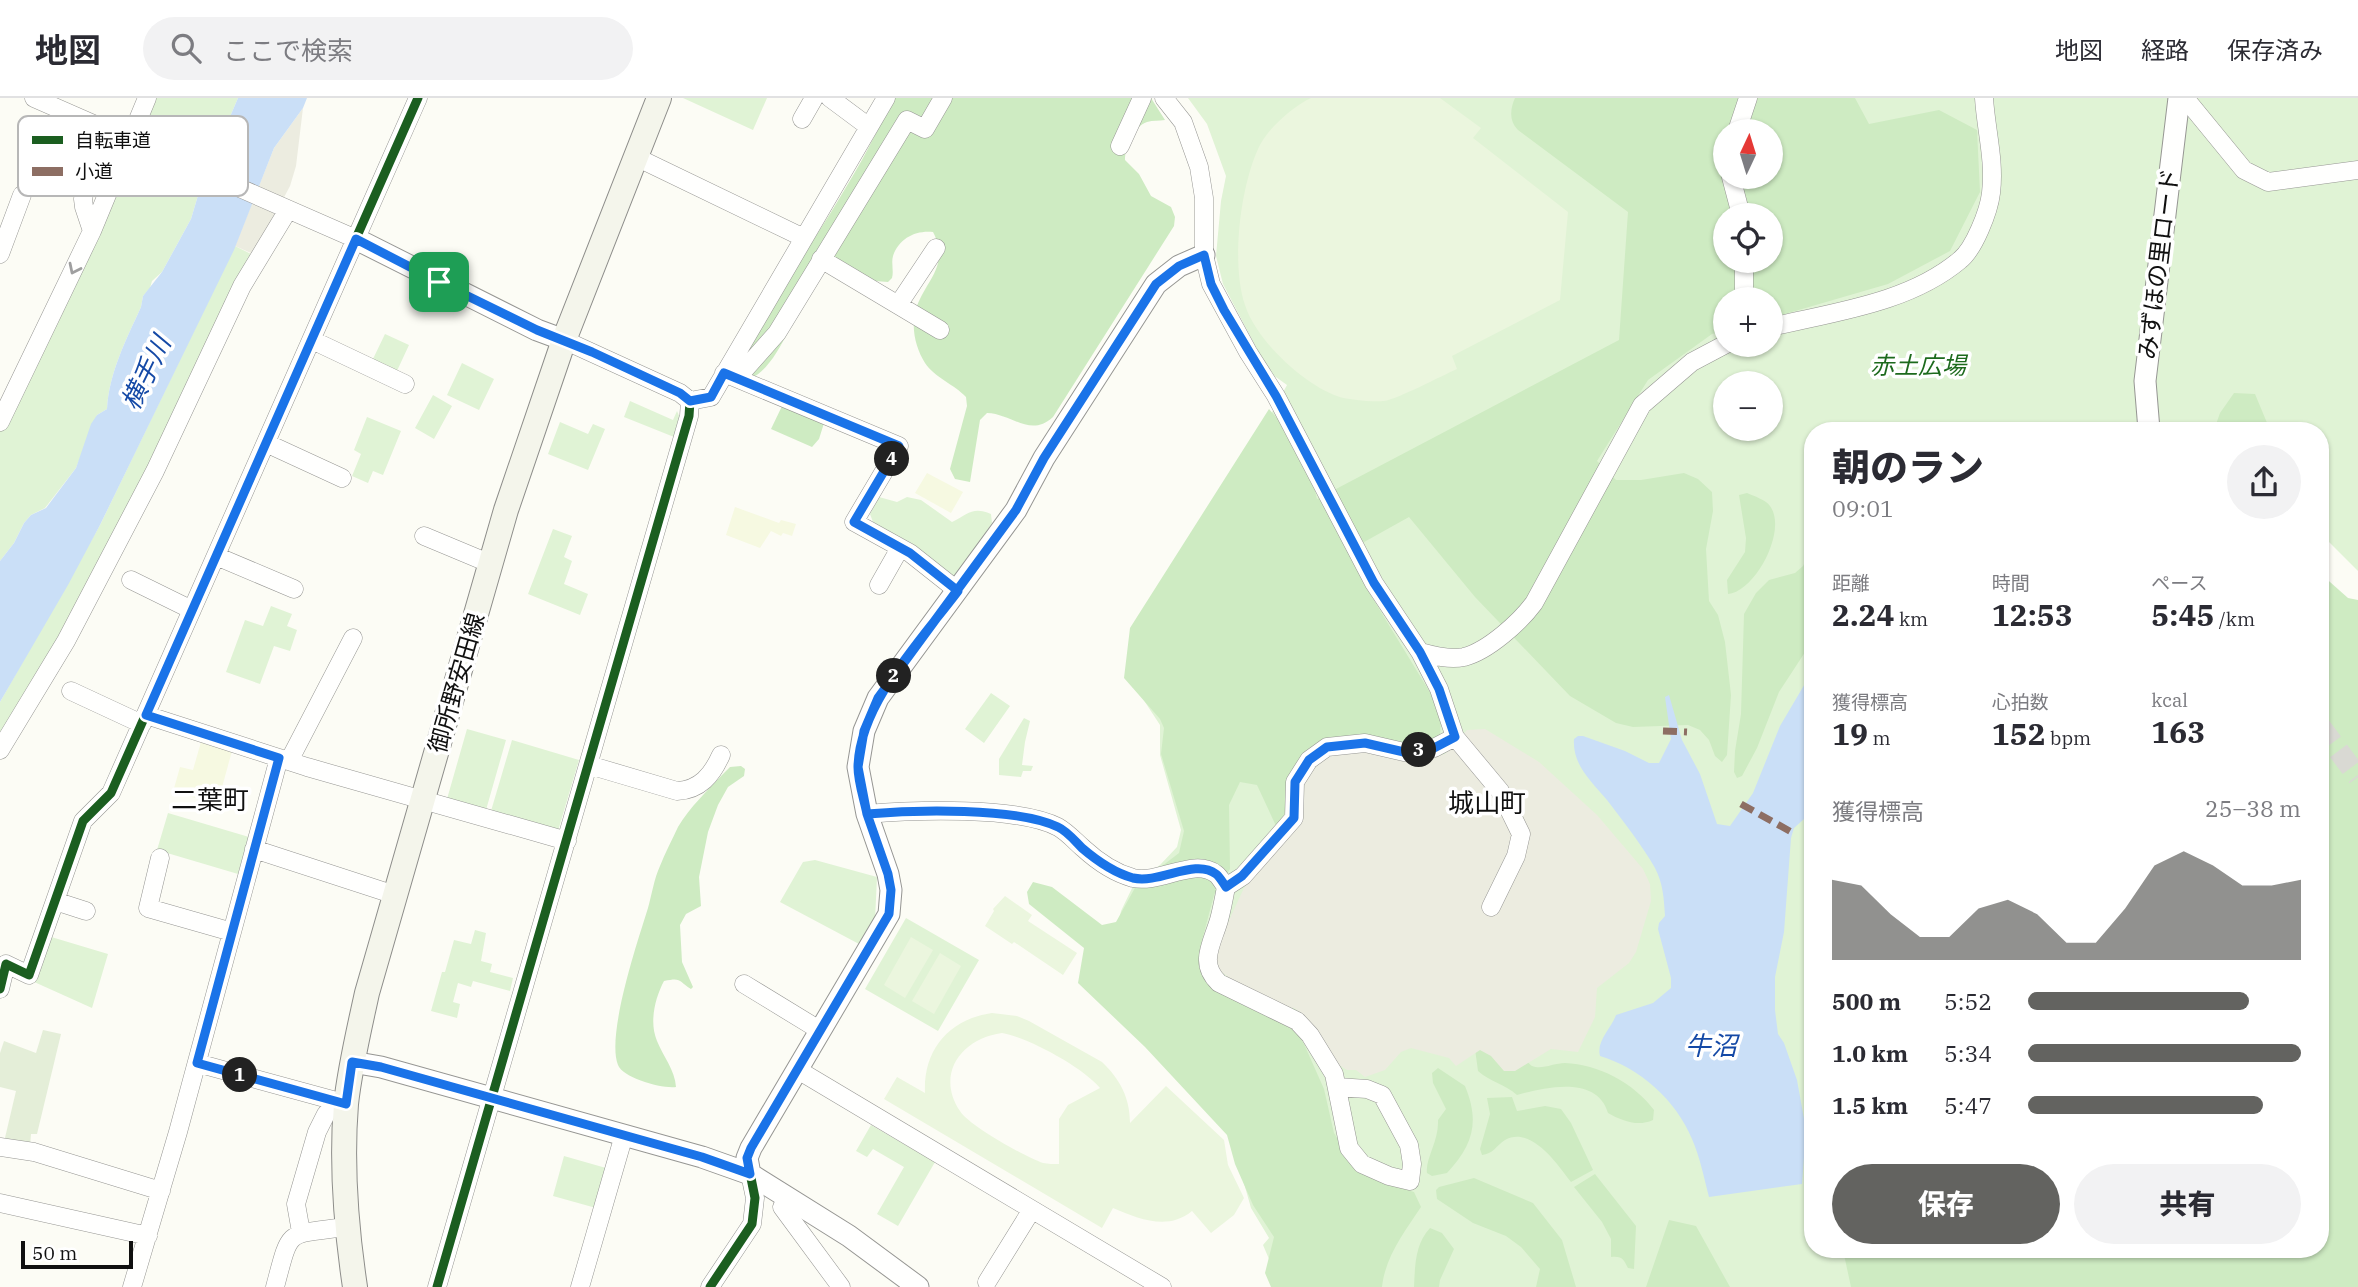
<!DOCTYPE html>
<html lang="ja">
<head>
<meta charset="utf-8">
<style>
	:root { --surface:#fff; --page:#f2f2f3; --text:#2b2b33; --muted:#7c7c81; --line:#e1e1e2; --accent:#636360 }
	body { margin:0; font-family:"IBM Plex Serif","Noto Sans JP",serif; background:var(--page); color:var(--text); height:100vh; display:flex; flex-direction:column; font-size:26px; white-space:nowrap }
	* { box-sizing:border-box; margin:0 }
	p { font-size:23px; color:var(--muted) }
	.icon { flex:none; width:38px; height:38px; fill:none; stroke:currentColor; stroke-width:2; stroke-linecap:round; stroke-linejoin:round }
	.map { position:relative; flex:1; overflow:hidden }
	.panel { position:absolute; left:1804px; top:324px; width:525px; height:836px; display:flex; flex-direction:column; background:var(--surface); border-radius:28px; box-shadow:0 2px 5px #0004 }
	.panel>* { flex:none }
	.needle { width:46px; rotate:4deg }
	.controls { position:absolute; left:1713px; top:21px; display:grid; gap:14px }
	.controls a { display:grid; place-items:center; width:70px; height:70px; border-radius:50%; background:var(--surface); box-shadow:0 2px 5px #0004; font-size:35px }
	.scale { position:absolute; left:21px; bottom:18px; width:112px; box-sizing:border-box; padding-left:7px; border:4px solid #101010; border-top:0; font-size:19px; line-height:24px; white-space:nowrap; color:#101010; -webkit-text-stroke:5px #fff; paint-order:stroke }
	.pin { position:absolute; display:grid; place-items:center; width:60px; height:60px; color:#fff; margin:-30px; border-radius:14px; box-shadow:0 4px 10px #0006 }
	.km { position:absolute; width:35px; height:35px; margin:-18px; border-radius:50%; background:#222; color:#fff; font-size:19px; line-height:35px; text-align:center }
	.round { display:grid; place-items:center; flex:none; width:74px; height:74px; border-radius:37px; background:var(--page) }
	.summary { display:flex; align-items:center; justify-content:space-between; height:119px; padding:0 28px }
	h1 { font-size:38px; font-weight:800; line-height:52px }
	.stats { display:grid; grid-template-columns:repeat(3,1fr); gap:10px; height:119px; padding:7px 28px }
	.stats div { display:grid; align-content:center }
	.stats b { font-size:30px; font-weight:800 }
	.stats small { font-size:19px; font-weight:400 }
	.stats p { font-size:19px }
	.chart { height:196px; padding:14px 28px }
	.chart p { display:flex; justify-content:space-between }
	.chart svg { width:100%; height:126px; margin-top:7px; fill:var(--accent); opacity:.7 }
	.cta { display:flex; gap:14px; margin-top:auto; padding:14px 28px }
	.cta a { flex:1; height:80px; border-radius:42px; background:var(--accent); color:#fff; font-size:28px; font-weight:800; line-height:80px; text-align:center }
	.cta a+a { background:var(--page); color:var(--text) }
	ul { padding:0 28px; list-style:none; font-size:23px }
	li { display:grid; grid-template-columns:112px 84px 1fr; align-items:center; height:52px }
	li i { height:18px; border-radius:9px; background:var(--accent) }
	header { display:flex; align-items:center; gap:42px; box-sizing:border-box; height:98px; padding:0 35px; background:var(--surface); border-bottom:2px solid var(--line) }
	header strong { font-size:33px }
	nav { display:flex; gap:38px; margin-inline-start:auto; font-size:24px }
	.search { width:490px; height:63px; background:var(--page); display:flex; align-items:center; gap:18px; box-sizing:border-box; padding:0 24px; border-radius:38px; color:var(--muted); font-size:26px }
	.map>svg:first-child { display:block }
	.farmland { fill:#f6f9e1 }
	.green { fill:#e0f3d5; fill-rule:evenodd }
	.forest { fill:#ceebc2; fill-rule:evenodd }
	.cemetery { fill:#e4eed8 }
	.pitch { fill:#ebf6de; fill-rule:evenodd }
	.plaza { fill:#ecece0 }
	.water { fill:#cadff7 }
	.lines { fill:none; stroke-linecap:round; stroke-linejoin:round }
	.tertiary-tunnel { stroke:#d9d9d3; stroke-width:21; stroke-dasharray:21 10; stroke-linecap:butt }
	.minor-casing { stroke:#969693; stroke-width:19 }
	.tertiary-casing { stroke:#969693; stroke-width:23 }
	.secondary-casing { stroke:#8d8d8a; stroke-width:26 }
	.minor { stroke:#fffffe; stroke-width:18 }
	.tertiary { stroke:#fffffe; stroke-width:21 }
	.secondary { stroke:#f4f5eb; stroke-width:24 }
	.quiet { stroke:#8d6e63; stroke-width:7; stroke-dasharray:14 7; stroke-linecap:butt }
	.cycleway-casing { stroke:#fff; stroke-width:13 }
	.cycleway { stroke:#1b5e20; stroke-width:9 }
	.oneway { stroke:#9f9f9f }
	.route-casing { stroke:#fff; stroke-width:14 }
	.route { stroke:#1a73e8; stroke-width:9 }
	.labels { text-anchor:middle; stroke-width:7; stroke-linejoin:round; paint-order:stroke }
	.street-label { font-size:24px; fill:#101010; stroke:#fff }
	.park-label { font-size:24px; font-style:italic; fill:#1d6a1d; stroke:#fff }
	.water-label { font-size:26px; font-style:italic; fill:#1449a6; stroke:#fff }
	.neighbourhood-label { font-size:26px; fill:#101010; stroke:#fff }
	.key { fill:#fff; stroke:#b7b7b7; stroke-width:2 }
	.key-label { font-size:19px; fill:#101010 }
</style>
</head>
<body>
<header>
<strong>地図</strong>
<div class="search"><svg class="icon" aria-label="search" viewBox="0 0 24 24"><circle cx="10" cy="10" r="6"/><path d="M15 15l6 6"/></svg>ここで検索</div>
<nav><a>地図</a><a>経路</a><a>保存済み</a></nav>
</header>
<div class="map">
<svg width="2358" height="1189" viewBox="0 0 2358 1189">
	<rect width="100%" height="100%" fill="#fcfcf5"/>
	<path class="farmland" d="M927,375L963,394L951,415L915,395Z
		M735,409L779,425L781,422L796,426L792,438L783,435L781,438L771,433L760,450L726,437Z
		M201,644L232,653L221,693L207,689L203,702L173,694L180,669L193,672Z"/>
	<path class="green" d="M147,0H238L202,84L191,121L162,174L152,183L150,190L143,198L141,209C126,242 109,275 107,311L97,317L76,370L45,410L31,417L24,425L14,445L0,463V324Z
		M683,0H767L753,32Z
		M1188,0H2358V473L2321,436L2320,332H1813V1152H2320L2358,1189H1281L1263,1147L1269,1140L1251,1110L1230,1036L1115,840L1121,813L1134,786L1160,767L1177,749L1181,732L1160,657V627L1128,578L1287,287L1269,274L1223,186L1216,158L1221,103L1226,78L1207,26ZM1726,33H1771V79H1726ZM1726,117H1771V163H1726ZM1726,201H1771V247H1726ZM1726,285H1771V331H1726Z
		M235,148L259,160L0,652V604L100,427Z
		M385,236L409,247L396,275L372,263Z
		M462,265L494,281L479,312L447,297Z
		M433,297L452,308L434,341L415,330Z
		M630,303L673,322L677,313L680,320L674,339L624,319Z
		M367,319L401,333L383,377L373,373L368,385L352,378L361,356L354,352Z
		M560,324L588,336L593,326L605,331L588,372L548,356Z
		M879,399L897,404L907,399L921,402L952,424C968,416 973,408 991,416L992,425L956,481L873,424L870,416Z
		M553,431L572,438L564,459L572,463L564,486L588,496L580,517L528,496Z
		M271,508L292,516L287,528L297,532L290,553L274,548L260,586L226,574L245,522L263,528Z
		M991,595L1010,608L984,645L965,631Z
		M1024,620L1030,623L1025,644L1022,667L1033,668L1031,673H1023L1021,679L999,677V661Z
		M467,631L506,642L486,712L447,701Z
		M512,642L579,662L558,733L491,713Z
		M168,715L249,739L238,776L157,752Z
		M815,762L877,779L875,822L859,846L780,804L803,764Z
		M906,820L979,862L938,933L865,891Z
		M475,832L486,835L481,863L492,866L490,874L513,880L510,893L473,883L471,889L458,885L453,904L460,906L457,920L431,913L442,874H445L454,842L471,846Z
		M48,838L108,856L92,910L32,883Z
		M871,1027L935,1064L898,1128L877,1116L904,1069L873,1051L867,1059L856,1053Z
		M564,1058L606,1070L596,1110L553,1098Z"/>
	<path class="forest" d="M892,0H1151L1165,22C1159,23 1153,22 1147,24C1134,28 1125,49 1125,62L1139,76L1151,98L1171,109L1175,119L1174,128L1053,319C1030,340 1013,316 987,315L980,322L970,384L955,381L950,371L967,308L966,299C955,287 934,279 925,265C915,249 910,227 917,208C927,181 950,167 933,134C916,132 899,140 893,158C891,165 894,173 892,180L888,184L875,183L828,169C822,176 815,183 810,191C794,216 779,266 752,280L735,260C767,213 798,166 828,119C852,80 875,42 892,0Z
		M1515,0H1855L1869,26L1939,12L1977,32L1980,94L1950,153L1888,186L1771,220V201H1726L1725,232L1712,236L1648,282L1597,363L1616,382H1641L1684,375L1698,381L1712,394L1713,413L1706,451L1709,503L1718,517L1725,544L1731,597L1727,657L1722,664L1715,658L1709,642L1700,632L1688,627L1633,629L1616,625L1570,598L1475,499L1409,419L1348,453L1370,496L1431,596L1441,623L1440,638L1424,645L1316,647L1298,662L1287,683V705L1282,724L1276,728L1257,687L1240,684L1229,707L1230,771L1214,797L1200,850L1203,879L1223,896L1291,926L1304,946L1324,991L1334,1035L1357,1071L1375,1082L1414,1094L1421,1109C1405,1133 1385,1159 1382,1189H1271L1265,1175L1274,1139L1253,1107L1235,1066L1227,1037L1145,949L1078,885L1084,850L1029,806L1027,794L1033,784L1052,789L1102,827L1116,824L1136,788L1179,755L1184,733L1161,656L1164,630L1160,621L1124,580L1130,530L1269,311L1290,335L1309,367L1317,401L1619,242L1628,114L1518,32C1509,23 1510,11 1515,0ZM1726,33H1771V79H1726ZM1726,117H1771V163H1726Z
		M2234,295L2255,296L2270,332H2214L2220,315Z
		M783,306L825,322L819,341L812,349L771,331Z
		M1747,395C1754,398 1766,402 1770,408C1788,432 1755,494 1728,496L1727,482L1745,454L1746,440L1739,397Z
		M1813,449V542L1779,594L1757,650L1742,678L1737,680L1734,674L1735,653L1741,616L1744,516L1756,495L1769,482L1795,475L1803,468Z
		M2321,476L2348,500L2358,502V1189H1851L1843,1152H2320Z
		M741,668L745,671L744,678L728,689L718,707L708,734L699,779L701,808L686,816L680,827L682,864L693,889L691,891C678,883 682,879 664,883C655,900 649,924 657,943C663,958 675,972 676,989C662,991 623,980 618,967C606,937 638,842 648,810C652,796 654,781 660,768C665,755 672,742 678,729C689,710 708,692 723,676L730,669Z
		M1475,951C1490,954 1510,954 1524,961C1527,962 1529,966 1532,968C1542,972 1554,965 1565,965C1598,966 1634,985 1654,1012L1653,1022C1638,1029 1622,1023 1608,1015C1597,977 1546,989 1517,997C1505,986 1490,984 1478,973Z
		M1438,970L1465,988C1480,1024 1473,1047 1447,1075L1432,1078L1427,1075C1425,1061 1439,1043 1438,1022L1446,1011L1433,985L1432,975Z
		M1512,999L1517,1013L1545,1008L1561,1011L1571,1025L1593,1072L1571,1084C1558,1067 1531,1027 1505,1042C1496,1048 1493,1056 1482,1057L1480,1051L1490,1016L1487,1000Z
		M1595,1076L1636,1128L1634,1171L1628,1170C1623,1161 1623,1158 1611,1159V1141L1602,1124L1574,1089Z
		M1474,1080L1533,1105L1562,1142L1576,1189H1536L1540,1171L1521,1149L1506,1138L1473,1125L1437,1101L1436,1092L1439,1089Z
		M1669,1122L1696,1128L1730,1189H1646Z
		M1430,1130L1442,1135L1454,1151L1440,1182L1439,1189H1414C1415,1168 1415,1146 1430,1130Z"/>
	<path class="cemetery" d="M43,932L61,936L37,1036H31L30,1048L4,1044L16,993L0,989V955L4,943L36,955Z"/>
	<path class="pitch" d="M1311,0H1440L1481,30L1473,40L1568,114L1560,202L1452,258L1457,271C1441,278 1398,301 1384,303C1374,304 1346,302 1337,298C1303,286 1256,242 1245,207C1231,166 1240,91 1258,51C1266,32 1292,9 1311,0Z
		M1005,798L1032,817L1028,823L1077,855L1063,877L1014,844L1012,846L985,828L994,813L993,811Z
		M911,839L933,852L905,900L884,887Z
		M940,855L961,868L934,916L912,903Z
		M992,915L1017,918L1029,923L1102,964C1120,981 1130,1000 1130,1025L1166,988L1224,1042L1228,1067L1244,1100L1234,1117L1211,1135L1192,1113C1168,1133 1139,1121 1113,1110L1102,1130L884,1001L897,979L925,995C923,952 949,921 992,915ZM1002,935C1029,940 1082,969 1100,990L1068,1007L1059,1021V1066C1054,1066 1048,1066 1043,1065C1027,1060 968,1027 960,1013C935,976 962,940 1002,935Z"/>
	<path class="plaza" d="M303,10L296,68L290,88L263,139L251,155L235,148L274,50Z
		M1485,631L1539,664L1597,717L1643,771L1650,786L1651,803L1636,854L1629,865L1597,890L1595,919L1578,954L1551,951L1515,973H1504L1491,958L1480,952L1456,968L1449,960L1411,950L1401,954L1385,972L1365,979L1356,972H1347L1336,965L1316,931L1301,915L1294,910L1278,909L1236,885L1219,872L1216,859L1218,846L1244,790L1271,758L1303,686L1318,666L1330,658L1344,653H1358L1409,663L1430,660L1445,656L1467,632Z"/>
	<path class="water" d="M238,0H307L303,10L274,50L234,152L100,427L68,487L0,604V463L14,445L24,425L31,417L46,410L76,370L91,326L97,317L107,311C109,275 126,242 141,209L143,198L162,174L191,121L202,84Z
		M1813,572V713L1794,730L1791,740L1784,834L1775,879V912L1778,936L1784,945L1797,982L1806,1032L1802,1086L1709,1099C1704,1080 1700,1059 1692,1041C1676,1002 1640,970 1600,958C1596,943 1611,931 1616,917L1653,905L1671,890V880L1658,831L1659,825L1665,818C1664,801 1663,785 1655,770C1642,747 1623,723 1607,702C1592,684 1572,667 1574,641L1578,638H1583L1625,653L1649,665H1659L1671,641L1665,599L1669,597L1682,642L1700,676L1717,726L1730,728L1753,695L1780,628Z"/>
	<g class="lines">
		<path class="tertiary-tunnel" d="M2320,628L2358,679"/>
		<defs>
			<path id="minor" d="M34,0L356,141
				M830,0L869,29
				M1164,0L1183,24L1199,69L1204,100V157L1211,186L1248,254L1276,298L1374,485L1420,554L1439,591L1455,639L1500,693L1521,736L1516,758L1491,809
				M2185,0L2244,72L2268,84L2358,72
				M802,21L814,0
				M1737,33L1748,0
				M1120,48L1142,0
				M638,60L804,140
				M1731,79L1741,117
				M92,133L84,109L83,101L99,28
				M0,156L22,97
				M821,161L940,232
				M1744,163V201
				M898,207L936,150
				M1771,229C1834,214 1909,205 1960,162C1974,151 1989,113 1991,95C1995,63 1986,32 1984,0
				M312,242L405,286
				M564,242L680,295L690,303
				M724,275L899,348L854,424L910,455L958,493
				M737,280L777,235L907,22L925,31L943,0
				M690,303L711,299L886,0
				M0,324L92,133L147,0
				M266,345L342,380
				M424,438L491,466
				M216,458L294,491
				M131,482L192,512
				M879,487L900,450
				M1420,554C1434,558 1450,562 1464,559C1488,553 1520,524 1534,505L1642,307L1692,264L1726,246
				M71,593L142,626
				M146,617L307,669L567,743
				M0,652L66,543L155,373L242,188L288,112
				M289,663L353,540
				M589,667L677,693C700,692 712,677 721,657
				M867,716C914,712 1017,708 1058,729C1067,734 1075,743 1083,750C1096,762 1115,775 1133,780C1160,786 1194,759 1216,776C1220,779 1223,785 1226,789
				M254,751L395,797
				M160,760L148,810L232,834
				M55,803L86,813
				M744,886L821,933
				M0,891L6,866L29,877L83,723L111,695L418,0
				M197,965L347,1006
				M798,972L1162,1189
				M1337,989L1367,991L1382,997L1409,1047L1412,1066L1410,1083L1389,1078L1362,1066L1349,1050L1334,976L1310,937L1297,923L1219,885C1198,865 1212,846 1219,822C1222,811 1224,800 1226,789L1243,778L1294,720L1295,684L1309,662L1327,649L1365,645L1404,654L1434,650L1455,639
				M0,1049L34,1054L161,1093
				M0,1105L148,1138
				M782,1109L841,1189
				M301,1134L296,1106L317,1034L326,1016
				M987,1184L1031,1113
				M132,1189L178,1034L279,660
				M275,1189C291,1129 285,1137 346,1129
				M437,1189L689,318L690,303
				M580,1189L624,1037
				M710,1189L752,1126L755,1100L750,1076"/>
			<path id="tertiary" d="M356,141L537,232L564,242
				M2149,332L2145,283L2179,0
				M352,964L381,969L702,1059L750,1076L849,1138L918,1189
				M750,1076L747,1060L751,1050L889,816L891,792L888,776L867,716L858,669L864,633L878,600L1016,412L1044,360L1156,186L1179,168L1204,157"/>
			<path id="secondary" d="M355,1189C346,1129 341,1068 346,1006C350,969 359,932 367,895L506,412L564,242L659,0"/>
		</defs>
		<use href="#minor" class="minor-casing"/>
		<use href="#tertiary" class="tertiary-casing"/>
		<use href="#secondary" class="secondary-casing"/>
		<use href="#minor" class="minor"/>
		<use href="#tertiary" class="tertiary"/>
		<use href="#secondary" class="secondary"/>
		<path class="quiet" d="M1663,633L1687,634
			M1741,706L1795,736"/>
		<defs>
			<path id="cycleway" d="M0,891L6,866L29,877L83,723L111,695L418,0
				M437,1189L689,318L690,303
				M710,1189L752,1126L755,1100L747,1060L889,816L891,792L888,776L867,716L858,669L864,633L878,600L1016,412L1044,360L1156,186L1179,168L1204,157"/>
		</defs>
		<use href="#cycleway" class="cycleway-casing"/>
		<use href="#cycleway" class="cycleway"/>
	</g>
	<defs><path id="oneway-chevron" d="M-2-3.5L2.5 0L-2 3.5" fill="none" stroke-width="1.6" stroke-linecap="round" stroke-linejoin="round" transform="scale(1.75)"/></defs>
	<use class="oneway" href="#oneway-chevron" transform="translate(74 171) rotate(116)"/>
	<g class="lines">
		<defs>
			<path id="route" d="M439,184L356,141L146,617L279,660L197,965L346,1006L352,964L381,969L702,1059L750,1076L747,1060L751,1050L889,816L891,792L888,776L867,716L858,669L864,633L878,600L1016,412L1044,360L1156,186L1179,168L1204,157L1211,186L1224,212L1276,298L1374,485L1420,554L1439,591L1455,639L1434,650L1404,654L1365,645L1327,649L1309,662L1295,684L1294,720L1242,778L1226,789C1223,785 1220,779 1216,776C1195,760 1160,786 1133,780C1115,775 1096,762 1082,750C1075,743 1067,733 1058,729C1016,709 914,712 867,716C864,701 858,684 858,669C859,606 922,541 958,493L910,455L854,424L899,348L724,275L711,299L690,303L680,295L592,254L537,232L439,184"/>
		</defs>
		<use href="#route" class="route-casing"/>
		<use href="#route" class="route"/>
	</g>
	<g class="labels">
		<g class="street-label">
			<text transform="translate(2159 166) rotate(-83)" y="8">みずほの里ロード</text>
			<text transform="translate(457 585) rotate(-74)" y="8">御所野安田線</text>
		</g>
		<g class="park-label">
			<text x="1918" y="276">赤土広場</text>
		</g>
		<g class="water-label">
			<text transform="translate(146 275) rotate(-64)" y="9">横手川</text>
			<text x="1711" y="957">牛沼</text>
		</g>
		<g class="neighbourhood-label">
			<text x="210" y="711">二葉町</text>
			<text x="1487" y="714">城山町</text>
		</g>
	</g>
	<rect x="18" y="18" width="230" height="80" rx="10" class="key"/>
	<rect x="32" y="38" width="31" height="8" fill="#1b5e20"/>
	<rect x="32" y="69" width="31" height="9" fill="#8d6e63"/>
	<g class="key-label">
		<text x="75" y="49">自転車道</text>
		<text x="75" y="80">小道</text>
	</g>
</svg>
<div class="controls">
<a><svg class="needle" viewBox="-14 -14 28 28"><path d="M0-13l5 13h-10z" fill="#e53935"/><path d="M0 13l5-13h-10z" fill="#7c7c81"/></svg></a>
<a><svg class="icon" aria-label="locate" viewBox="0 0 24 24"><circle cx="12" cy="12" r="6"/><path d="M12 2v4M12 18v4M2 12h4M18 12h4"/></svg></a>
<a>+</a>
<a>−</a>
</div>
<div class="scale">50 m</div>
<div class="pin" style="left:439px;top:184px;background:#1e9e55"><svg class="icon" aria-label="arrive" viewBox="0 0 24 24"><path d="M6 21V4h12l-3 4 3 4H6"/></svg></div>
<b class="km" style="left:240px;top:977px">1</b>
<b class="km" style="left:894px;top:578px">2</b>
<b class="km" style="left:1419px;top:652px">3</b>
<b class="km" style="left:892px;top:361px">4</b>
<section class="panel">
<div class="summary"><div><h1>朝のラン</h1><p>09:01</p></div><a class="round"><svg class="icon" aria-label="share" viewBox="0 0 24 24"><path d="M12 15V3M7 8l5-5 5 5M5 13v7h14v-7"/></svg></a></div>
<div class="stats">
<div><p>距離</p><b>2.24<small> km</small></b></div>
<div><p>時間</p><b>12:53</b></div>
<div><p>ペース</p><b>5:45<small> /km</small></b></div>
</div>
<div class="stats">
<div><p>獲得標高</p><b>19<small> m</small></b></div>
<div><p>心拍数</p><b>152<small> bpm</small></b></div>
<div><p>kcal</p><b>163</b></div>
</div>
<div class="chart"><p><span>獲得標高</span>25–38 m</p>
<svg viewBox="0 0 160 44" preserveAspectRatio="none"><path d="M0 44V16L10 18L20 28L30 36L40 36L50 26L60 23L70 28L80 38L90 38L100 26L110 11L120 6L130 11L140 18L150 18L160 16V44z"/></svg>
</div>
<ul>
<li><b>500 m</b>5:52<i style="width:81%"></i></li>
<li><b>1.0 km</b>5:34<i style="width:100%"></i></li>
<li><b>1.5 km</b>5:47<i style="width:86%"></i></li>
</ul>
<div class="cta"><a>保存</a><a>共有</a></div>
</section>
</div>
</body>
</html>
